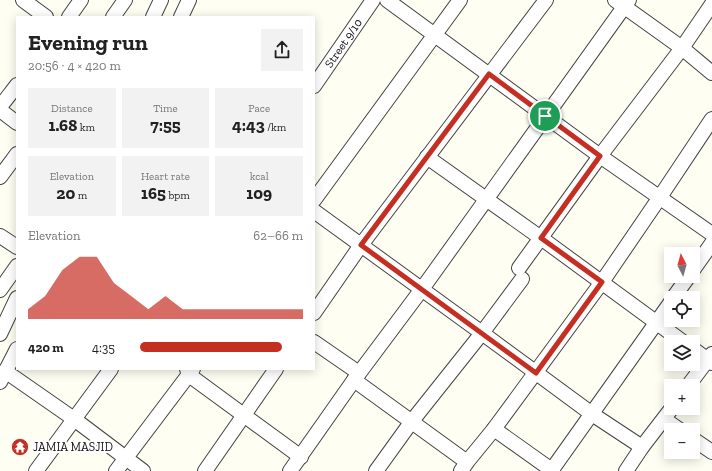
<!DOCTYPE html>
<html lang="en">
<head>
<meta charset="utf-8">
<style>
	:root { --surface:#fff; --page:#f2f2f2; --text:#222; --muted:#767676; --accent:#c52f22 }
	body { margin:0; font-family:"Zilla Slab",serif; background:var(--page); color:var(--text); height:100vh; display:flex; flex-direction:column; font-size:15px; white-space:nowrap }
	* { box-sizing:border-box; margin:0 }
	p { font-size:13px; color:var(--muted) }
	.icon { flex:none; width:22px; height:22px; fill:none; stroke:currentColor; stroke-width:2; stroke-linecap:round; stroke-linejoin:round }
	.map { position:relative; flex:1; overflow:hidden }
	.drawer { position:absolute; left:16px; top:16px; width:299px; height:354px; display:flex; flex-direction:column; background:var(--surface); border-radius:0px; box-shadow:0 2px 10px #0003 }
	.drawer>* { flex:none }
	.needle { width:26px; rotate:354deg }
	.fabs { position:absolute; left:664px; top:247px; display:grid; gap:8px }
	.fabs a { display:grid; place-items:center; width:36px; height:36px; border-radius:0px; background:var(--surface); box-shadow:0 2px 10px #0003; font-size:20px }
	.pin { position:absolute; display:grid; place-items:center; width:34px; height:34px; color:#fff; margin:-17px; border:2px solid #fff; border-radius:50%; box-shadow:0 1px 4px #0007 }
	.round { display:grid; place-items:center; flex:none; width:42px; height:42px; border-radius:0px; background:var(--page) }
	.overview { display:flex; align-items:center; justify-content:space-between; height:68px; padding:0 12px }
	h1 { font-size:22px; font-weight:700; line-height:30px }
	.metrics { display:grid; grid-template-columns:repeat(3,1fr); gap:6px; height:68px; padding:4px 12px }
	.metrics div { display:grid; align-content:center; border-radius:0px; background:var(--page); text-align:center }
	.metrics b { font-size:17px; font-weight:700 }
	.metrics small { font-size:11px; font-weight:400 }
	.metrics p { font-size:11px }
	.chart { height:112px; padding:8px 12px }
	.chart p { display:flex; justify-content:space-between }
	.chart svg { width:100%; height:72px; margin-top:4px; fill:var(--accent); opacity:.7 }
	ul { padding:0 12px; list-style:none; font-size:13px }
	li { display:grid; grid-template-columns:64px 48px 1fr; align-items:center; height:30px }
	li i { height:10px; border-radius:5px; background:var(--accent) }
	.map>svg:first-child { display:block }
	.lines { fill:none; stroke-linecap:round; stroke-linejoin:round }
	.minor-casing { stroke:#434343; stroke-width:16 }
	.minor { stroke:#fff; stroke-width:14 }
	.route-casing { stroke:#fff; stroke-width:8 }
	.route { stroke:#c52f22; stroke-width:5 }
	.labels { text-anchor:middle; stroke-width:4; stroke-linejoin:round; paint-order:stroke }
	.street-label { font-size:12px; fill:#101010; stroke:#fff }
	.poi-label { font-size:12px; fill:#101010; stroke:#fff; text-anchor:start }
</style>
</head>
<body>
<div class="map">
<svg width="712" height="471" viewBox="0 0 712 471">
	<rect width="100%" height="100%" fill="#fffef3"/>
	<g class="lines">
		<defs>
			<g id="minor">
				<path d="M23,0L46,17"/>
				<path d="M387,0L600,156L712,234"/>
				<path d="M615,0L682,48L712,73"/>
				<path d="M69,17L81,0"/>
				<path d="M113,17L125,0"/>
				<path d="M153,17L161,0"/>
				<path d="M181,17L189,0"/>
				<path id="s1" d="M314,86L373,0"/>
				<path d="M0,107L17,85"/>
				<path d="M0,110L17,123"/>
				<path d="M427,157L541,238L683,342"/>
				<path d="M0,177L17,154"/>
				<path d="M314,200L460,0"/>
				<path d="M314,211L482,333L592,414L642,447"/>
				<path d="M0,236L17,247"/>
				<path d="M519,268L600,156L682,48L712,4"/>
				<path d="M693,270L712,243"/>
				<path d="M0,290L17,266"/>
				<path d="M673,298L689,276"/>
				<path d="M314,313L361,245L546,0"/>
				<path d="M0,334L17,298"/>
				<path d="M314,342L359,373"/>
				<path d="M693,349L712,363"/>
				<path d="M187,369L189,375L301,457"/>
				<path d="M5,371L74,419L143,471"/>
				<path d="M354,380L467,462"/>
				<path d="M0,382L17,349"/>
				<path d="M688,386L712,354"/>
				<path d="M664,419L680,430"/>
				<path d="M494,429L553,471"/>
				<path d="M693,439L712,452"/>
				<path d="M36,471L111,369"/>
				<path d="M116,471L193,369"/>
				<path d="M205,471L276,369"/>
				<path d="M290,471L354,380L422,289L629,0"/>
				<path d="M376,471L412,421L482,333L522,279"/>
				<path d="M461,471L467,462L494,429L602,282L660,197L712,119"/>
				<path d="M551,471L671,302"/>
				<path d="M626,471L642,447L672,408"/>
			</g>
		</defs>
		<use href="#minor" class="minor-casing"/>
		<use href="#minor" class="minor"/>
	</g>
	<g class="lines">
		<defs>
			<path id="route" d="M489,74L600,156L541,238L602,282L536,373L361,245Z"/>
		</defs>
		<use href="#route" class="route-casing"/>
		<use href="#route" class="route"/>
	</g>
	<defs>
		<symbol id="temple-disc" viewBox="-11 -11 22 22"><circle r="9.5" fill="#c52f22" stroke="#fff"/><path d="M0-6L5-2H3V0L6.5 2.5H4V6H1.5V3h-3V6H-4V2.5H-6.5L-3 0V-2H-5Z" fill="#fff"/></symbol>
	</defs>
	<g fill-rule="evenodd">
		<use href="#temple-disc" x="10" y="437" width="20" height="20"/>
	</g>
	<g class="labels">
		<g class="street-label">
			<text dy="4" stroke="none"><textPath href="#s1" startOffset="52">Street 9/10</textPath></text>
		</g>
		<g class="poi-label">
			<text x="33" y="451">JAMIA MASJID</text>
		</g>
	</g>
</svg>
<div class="fabs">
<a><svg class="needle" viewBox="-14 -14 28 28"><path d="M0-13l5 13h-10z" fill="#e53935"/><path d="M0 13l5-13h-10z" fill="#767676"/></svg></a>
<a><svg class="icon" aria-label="locate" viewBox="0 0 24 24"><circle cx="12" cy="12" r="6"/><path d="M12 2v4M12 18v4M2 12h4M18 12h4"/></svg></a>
<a><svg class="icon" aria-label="layers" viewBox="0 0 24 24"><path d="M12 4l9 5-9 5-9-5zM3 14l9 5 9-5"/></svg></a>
<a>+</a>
<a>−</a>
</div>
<div class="pin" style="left:545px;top:116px;background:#1e9e55"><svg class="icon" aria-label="arrive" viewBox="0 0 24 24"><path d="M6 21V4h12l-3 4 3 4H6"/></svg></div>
<section class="drawer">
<div class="overview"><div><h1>Evening run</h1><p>20:56 · 4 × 420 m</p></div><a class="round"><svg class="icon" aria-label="share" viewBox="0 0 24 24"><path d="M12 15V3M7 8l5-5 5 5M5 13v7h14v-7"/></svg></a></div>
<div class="metrics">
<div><p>Distance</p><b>1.68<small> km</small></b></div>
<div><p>Time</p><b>7:55</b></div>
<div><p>Pace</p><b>4:43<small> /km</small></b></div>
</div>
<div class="metrics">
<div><p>Elevation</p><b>20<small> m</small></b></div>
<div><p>Heart rate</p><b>165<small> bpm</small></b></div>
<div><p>kcal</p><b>109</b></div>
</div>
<div class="chart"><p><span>Elevation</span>62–66 m</p>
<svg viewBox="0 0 160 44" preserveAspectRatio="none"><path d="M0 44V38L10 30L20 14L30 6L40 6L50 22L60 30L70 38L80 30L90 38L100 38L110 38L120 38L130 38L140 38L150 38L160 38V44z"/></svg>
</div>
<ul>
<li><b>420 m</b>4:35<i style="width:87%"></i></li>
</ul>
</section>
</div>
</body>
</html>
